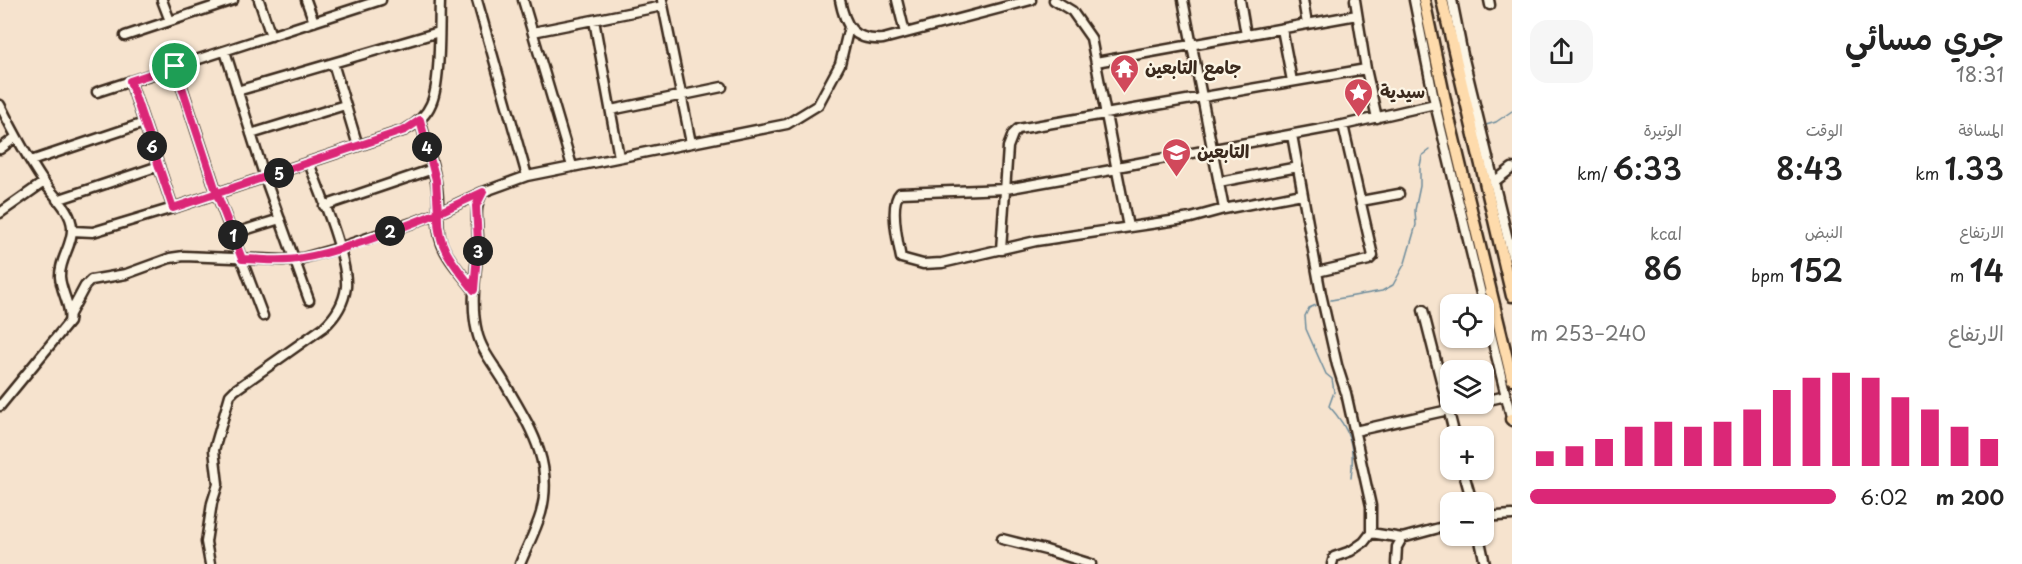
<!DOCTYPE html>
<html lang="ar">
<head>
<meta charset="utf-8">
<style>
	:root { --surface:#fff; --page:#f6f6f6; --text:#222; --muted:#767676; --accent:#db2777 }
	body { margin:0; font-family:"Playpen Sans","Playpen Sans Arabic",sans-serif; background:var(--page); color:var(--text); direction:rtl; height:100vh; display:flex; flex-direction:column; font-size:22px; white-space:nowrap }
	* { box-sizing:border-box; margin:0 }
	p { font-size:20px; color:var(--muted) }
	.icon { flex:none; width:33px; height:33px; fill:none; stroke:currentColor; stroke-width:2; stroke-linecap:round; stroke-linejoin:round }
	.map { position:relative; flex:1; overflow:hidden; direction:ltr }
	.details { display:flex; flex-direction:column; background:var(--surface); width:510px }
	.details>* { flex:none }
	.buttons { position:absolute; left:1440px; top:294px; display:grid; gap:12px }
	.buttons a { display:grid; place-items:center; width:54px; height:54px; border-radius:12px; background:var(--surface); box-shadow:0 2px 4px #0004; font-size:30px }
	.pin { position:absolute; display:grid; place-items:center; width:51px; height:51px; color:#fff; margin:-26px; border:3px solid #fff; border-radius:50%; box-shadow:0 2px 6px #0007 }
	.km { position:absolute; width:30px; height:30px; margin:-15px; border-radius:50%; background:#222; color:#fff; font-size:16px; line-height:30px; text-align:center }
	.round { display:grid; place-items:center; flex:none; width:63px; height:63px; border-radius:18px; background:var(--page) }
	.summary { display:flex; align-items:center; justify-content:space-between; height:102px; padding:0 18px }
	h1 { font-size:33px; font-weight:600; line-height:45px }
	.stats { display:grid; grid-template-columns:repeat(3,1fr); gap:9px; height:102px; padding:6px 18px }
	.stats div { display:grid; align-content:center }
	.stats b { font-size:30px; font-weight:600 }
	.stats small { font-size:16px; font-weight:400 }
	.stats p { font-size:16px }
	.chart { height:168px; padding:12px 18px }
	.chart p { display:flex; justify-content:space-between }
	.chart svg { width:100%; height:108px; margin-top:6px; stroke:var(--accent); stroke-width:6 }
	ul { padding:0 18px; list-style:none; font-size:20px }
	li { display:grid; grid-template-columns:96px 72px 1fr; align-items:center; height:45px }
	li i { height:15px; border-radius:8px; background:var(--accent) }
	main { display:flex; flex:1; min-height:0 }
	.map>svg:first-child { display:block }
	.lines { fill:none; stroke-linecap:round; stroke-linejoin:round }
	.stream { stroke:#6c8b9b; stroke-width:1.5 }
	.minor-casing { stroke:#3b2a1e; stroke-width:13 }
	.major-casing { stroke:#3b2a1e; stroke-width:15 }
	.minor { stroke:#fcf5e5; stroke-width:8 }
	.major { stroke:#fedbac; stroke-width:10 }
	.route-casing { stroke:#fff; stroke-width:12 }
	.route { stroke:#db2777; stroke-width:8 }
	.labels { text-anchor:middle; stroke-width:4.5; stroke-linejoin:round; paint-order:stroke }
	.poi-label { font-size:18px; font-weight:bold; fill:#3b2a1e; stroke:#fcf5e5; text-anchor:start }
</style>
</head>
<body>
<main>
<section class="details">
<div class="summary"><div><h1>جري مسائي</h1><p>18:31</p></div><a class="round"><svg class="icon" aria-label="share" viewBox="0 0 24 24"><path d="M12 15V3M7 8l5-5 5 5M5 13v7h14v-7"/></svg></a></div>
<div class="stats">
<div><p>المسافة</p><b>1.33<small> km</small></b></div>
<div><p>الوقت</p><b>8:43</b></div>
<div><p>الوتيرة</p><b>6:33<small> /km</small></b></div>
</div>
<div class="stats">
<div><p>الارتفاع</p><b>14<small> m</small></b></div>
<div><p>النبض</p><b>152<small> bpm</small></b></div>
<div><p>kcal</p><b>86</b></div>
</div>
<div class="chart"><p><span>الارتفاع</span>240–253 m</p>
<svg viewBox="0 0 160 44" preserveAspectRatio="none"><path d="M5 44V38M15 44V36M25 44V33M35 44V28M45 44V26M55 44V28M65 44V26M75 44V21M85 44V13M95 44V8M105 44V6M115 44V8M125 44V16M135 44V21M145 44V28M155 44V33"/></svg>
</div>
<ul>
<li><b>200 m</b>6:02<i style="width:100%"></i></li>
</ul>
</section>
<div class="map">
<svg width="1512" height="564" viewBox="0 0 1512 564">
	<rect width="100%" height="100%" fill="#f6e3ce"/>
	<filter id="ink" filterUnits="userSpaceOnUse"><feTurbulence type="fractalNoise" baseFrequency=".0167" numOctaves="2"/><feDisplacementMap in="SourceGraphic" scale="12" xChannelSelector="R" yChannelSelector="G"/><feConvolveMatrix kernelMatrix="1 2 1 2 8 2 1 2 1" color-interpolation-filters="sRGB"/></filter>
	<g filter="url(#ink)">
		<g class="lines">
			<path class="stream" d="M1486,125L1496,122L1512,111
				M1331,300L1382,291L1393,285L1405,263L1416,225L1415,210L1420,186V166L1422,156L1430,150
				M1316,305L1309,308L1305,316L1306,329L1326,374L1332,379L1333,385L1334,392L1329,406C1351,430 1355,447 1351,478"/>
			<defs>
				<path id="minor" d="M162,0L170,21
					M259,0L271,36
					M306,0L314,22
					M477,0L527,176
					M523,0L572,166
					M662,0L691,143
					M840,0C845,26 853,41 883,39L1031,0
					M897,0L905,33
					M1054,0L1072,11L1091,38L1128,227
					M1183,0L1224,209
					M1240,0L1246,35
					M1303,0L1307,24
					M1355,0L1366,69L1377,118
					M1414,0L1435,104L1512,421
					M1452,0L1463,55L1512,256
					M1489,0L1490,5
					M594,20L619,157
					M1282,29L1292,81
					M533,32L663,6
					M125,36L233,0
					M225,51L265,178L309,300
					M1096,62L1357,15
					M333,63L358,146
					M175,66L217,194L263,316
					M130,81L173,208
					M237,91L439,32
					M97,92L381,0
					M0,105C13,131 27,157 43,181C53,195 72,211 72,228C73,245 59,260 60,277C61,292 72,307 69,322L0,406
					M611,110L722,87
					M420,120C426,142 434,165 437,188C440,207 435,226 442,244C448,260 463,275 474,290
					M251,134L345,105
					M1292,135L1321,294L1337,365L1346,393L1371,506V533L1364,542L1351,551L1334,557L1332,564
					M0,149L16,137
					M31,161L144,123
					M1117,167L1343,125L1435,104
					M1117,169L1006,189L900,193C889,204 898,243 901,258L923,264L942,263L1036,241L1191,218L1224,209L1302,194
					M1219,182L1298,167
					M1494,182L1512,168
					M483,192C472,208 479,227 478,245C476,274 470,303 477,332C481,350 494,365 503,380C527,423 555,460 541,513C536,530 527,547 520,564
					M57,200L159,166
					M1361,201L1399,194
					M324,206L433,169
					M0,213L44,182
					M72,231L93,232L173,208L405,130C416,124 426,116 431,104C441,83 439,25 440,0
					M232,234L280,219
					M1001,250L1008,147L1013,134L1018,129L1366,69
					M1317,272L1369,260L1373,256L1343,125
					M1423,310L1455,436
					M70,314L85,286L91,280L126,274L170,258L184,256L283,260L303,258L339,248L412,223L438,213L483,192L527,176L787,124L818,105L840,64L849,27
					M1484,401L1506,396
					M1355,431L1475,404
					M1463,470L1472,502
					M1484,517L1512,515
					M1371,533L1402,538L1450,525
					M1479,536L1485,564
					M1002,539L1046,550L1091,564
					M210,564L206,542L212,503L218,484L214,450L230,395L235,390L324,327C336,316 344,303 346,287C348,258 320,192 309,163
					M1396,564L1397,547L1402,538"/>
				<path id="major" d="M1424,0L1448,114L1512,379
					M1442,0L1512,296
					M1511,419H1512"/>
			</defs>
			<use href="#minor" class="minor-casing"/>
			<use href="#major" class="major-casing"/>
			<use href="#minor" class="minor"/>
			<use href="#major" class="major"/>
		</g>
	</g>
	<g class="lines" filter="url(#ink)">
		<defs>
			<path id="route" d="M175,66L217,194L242,259C260,259 279,262 297,259C342,252 395,230 438,213C436,247 455,265 474,290L478,242L476,206L483,192L438,213L436,180L420,120L405,130L173,208L130,81L175,66"/>
		</defs>
		<use href="#route" class="route-casing"/>
		<use href="#route" class="route"/>
	</g>
	<defs>
		<symbol id="temple-pin" viewBox="-11 -11 22 30"><path d="M0 17L-7.5 6A9.5 9.5 0 1 1 7.5 6Z" fill="#d1495b" stroke="#fcf5e5"/><path d="M0-6L5-2H3V0L6.5 2.5H4V6H1.5V3h-3V6H-4V2.5H-6.5L-3 0V-2H-5Z" fill="#fff"/></symbol>
		<symbol id="sight-pin" viewBox="-11 -11 22 30"><path d="M0 17L-7.5 6A9.5 9.5 0 1 1 7.5 6Z" fill="#d1495b" stroke="#fcf5e5"/><path d="M0-6L1.8-2.2L6-1.7L2.9 1.2L3.7 5.4L0 3.3L-3.7 5.4L-2.9 1.2L-6-1.7L-1.8-2.2Z" fill="#fff"/></symbol>
		<symbol id="school-pin" viewBox="-11 -11 22 30"><path d="M0 17L-7.5 6A9.5 9.5 0 1 1 7.5 6Z" fill="#d1495b" stroke="#fcf5e5"/><path d="M0-5L7-2L0 1L-7-2ZM-4 1L0 2.5L4 1V4Q0 6-4 4Z" fill="#fff"/></symbol>
	</defs>
	<g fill-rule="evenodd">
		<use href="#temple-pin" x="1108" y="52" width="33" height="45"/>
		<use href="#sight-pin" x="1342" y="76" width="33" height="45"/>
		<use href="#school-pin" x="1160" y="136" width="33" height="45"/>
	</g>
	<g class="labels">
		<g class="poi-label">
			<text x="1145" y="74">جامع التابعين</text>
			<text x="1380" y="98">سيدية</text>
			<text x="1197" y="158">التابعين</text>
		</g>
	</g>
</svg>
<div class="buttons">
<a><svg class="icon" aria-label="locate" viewBox="0 0 24 24"><circle cx="12" cy="12" r="6"/><path d="M12 2v4M12 18v4M2 12h4M18 12h4"/></svg></a>
<a><svg class="icon" aria-label="layers" viewBox="0 0 24 24"><path d="M12 4l9 5-9 5-9-5zM3 14l9 5 9-5"/></svg></a>
<a>+</a>
<a>−</a>
</div>
<div class="pin" style="left:175px;top:66px;background:#1e9e55"><svg class="icon" aria-label="arrive" viewBox="0 0 24 24"><path d="M6 21V4h12l-3 4 3 4H6"/></svg></div>
<b class="km" style="left:233px;top:235px">1</b>
<b class="km" style="left:390px;top:231px">2</b>
<b class="km" style="left:478px;top:251px">3</b>
<b class="km" style="left:427px;top:147px">4</b>
<b class="km" style="left:279px;top:173px">5</b>
<b class="km" style="left:152px;top:146px">6</b>
</div>
</main>
</body>
</html>
